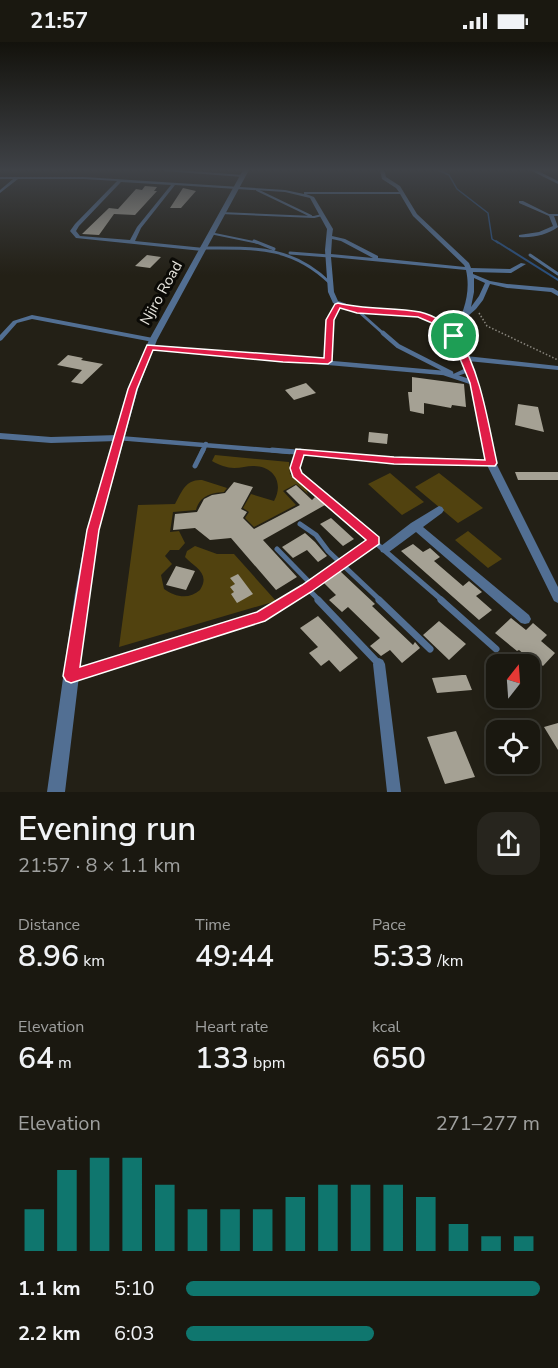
<!DOCTYPE html>
<html lang="en">
<head>
<meta charset="utf-8">
<style>
	:root { --surface:#1a1810; --page:#27251e; --text:#f1f3f6; --muted:#9fa09f; --line:#383730; --accent:#0f766e }
	body { margin:0; font-family:"Nunito Sans",sans-serif; background:var(--page); color:var(--text); height:100vh; display:flex; flex-direction:column; font-size:22px; white-space:nowrap }
	* { box-sizing:border-box; margin:0 }
	p { font-size:20px; color:var(--muted) }
	.icon { flex:none; width:33px; height:33px; fill:none; stroke:currentColor; stroke-width:2; stroke-linecap:round; stroke-linejoin:round }
	.map { position:relative; height:750px; overflow:hidden }
	.details { display:flex; flex-direction:column; background:var(--surface); flex:1 }
	.details>* { flex:none }
	.needle { width:39px; rotate:17deg }
	.fabs { position:absolute; left:486px; top:612px; display:grid; gap:12px }
	.fabs a { display:grid; place-items:center; width:54px; height:54px; border-radius:12px; background:var(--surface); box-shadow:0 3px 15px #0003,0 0 0 2px var(--line); font-size:30px }
	.pin { position:absolute; display:grid; place-items:center; width:51px; height:51px; color:#fff; margin:-26px; border:3px solid #fff; border-radius:50%; box-shadow:0 2px 6px #0007 }
	.round { display:grid; place-items:center; flex:none; width:63px; height:63px; border-radius:18px; background:var(--page) }
	.headline { display:flex; align-items:center; justify-content:space-between; height:102px; padding:0 18px }
	h1 { font-size:33px; font-weight:600; line-height:45px }
	.figures { display:grid; grid-template-columns:repeat(3,1fr); gap:9px; height:102px; padding:6px 18px }
	.figures div { display:grid; align-content:center }
	.figures b { font-size:30px; font-weight:600 }
	.figures small { font-size:16px; font-weight:400 }
	.figures p { font-size:16px }
	.chart { height:168px; padding:12px 18px }
	.chart p { display:flex; justify-content:space-between }
	.chart svg { width:100%; height:108px; margin-top:6px; stroke:var(--accent); stroke-width:6 }
	ul { padding:0 18px; list-style:none; font-size:20px }
	li { display:grid; grid-template-columns:96px 72px 1fr; align-items:center; height:45px }
	li i { height:15px; border-radius:8px; background:var(--accent) }
	.status { display:flex; justify-content:space-between; align-items:center; height:42px; padding:0 30px; background:var(--surface); direction:ltr }
	.status svg { height:16px; fill:currentColor }
	.map>svg:first-child { display:block }
	.green { fill:#51420f }
	.lines { fill:none; stroke-linecap:round; stroke-linejoin:round }
	.stream-far1 { stroke:#2a4f7d; stroke-width:1.5 }
	.stream { stroke:#2a4f7d; stroke-width:2 }
	.building { fill:#a5a194 }
	.path { stroke:#89867e; stroke-width:1.5; stroke-dasharray:1.5 2; stroke-linecap:butt }
	.service-far4 { stroke:#526f93; stroke-width:2 }
	.service-far3 { stroke:#526f93; stroke-width:3 }
	.service-far2 { stroke:#526f93; stroke-width:4.5 }
	.service-far1 { stroke:#526f93; stroke-width:5 }
	.service { stroke:#526f93; stroke-width:7 }
	.minor { fill:#526f93; fill-rule:evenodd }
	.tertiary { fill:#526f93; fill-rule:evenodd }
	.route { fill:#e11d48; stroke:#fff; stroke-width:1.5; fill-rule:evenodd }
	.labels { text-anchor:middle; stroke-width:6; stroke-linejoin:round; paint-order:stroke }
	.street-label { font-size:15px; fill:#e6e4dd; stroke:#0b0a06 }
</style>
</head>
<body>
<div class="status"><b>21:57</b><svg viewBox="0 0 49 12"><path d="M0 12V9h3v3zM5 12V6h3v6zM10 12V3h3v9zM15 12V0h3v12zM26 1h20v11H26zM47 4h2v5h-2z"/></svg></div>
<div class="map">
<svg width="558" height="750" viewBox="0 0 558 750">
	<rect width="100%" height="100%" fill="#232016"/>
	<path class="green" d="M215,413L289,420L290,432L305,445L308,452L296,442L283,449L296,463L254,485L245,476L249,470L243,466L251,452L274,459C284,441 274,424 253,424C247,424 241,426 234,426C227,426 219,423 212,419Z
		M390,431L424,460L402,473L368,442Z
		M439,431L483,466L458,481L415,445Z
		M202,438L227,446L224,450C210,451 200,454 196,468L173,470L170,490L179,489L185,501L179,508H170L165,514L172,522L161,533L164,547C175,555 189,558 200,548C211,531 194,525 185,515L187,509L195,504L217,512H234L276,559L119,605L138,463L175,462C182,449 186,437 202,438Z
		M468,489L502,517L488,526L455,498Z"/>
	<g class="lines">
		<path class="stream-far1" d="M438,128L449,133L457,147L488,171L492,197L498,201"/>
		<path class="stream" d="M496,199L558,238"/>
	</g>
	<path class="building" d="M145,144L157,145L154,149H157L135,173L114,172L99,193L82,192L109,166L118,167L136,147L142,148Z
		M183,146L196,149L181,166H170Z
		M147,213L161,215L150,226L135,224Z
		M68,313L83,316L81,318L103,322L82,342L71,340L82,328L57,323Z
		M412,335L464,342L466,365L452,363L451,366L424,361V372L410,369L408,350H412Z
		M306,341L316,351L294,358L285,348Z
		M518,362L538,365L544,390L515,383Z
		M369,390L388,392L387,402L368,400Z
		M515,430H558V438H518Z
		M234,440L253,445L241,467L247,470L243,476L254,487L300,463L286,449L296,443L312,458L315,455L325,463L263,498L297,535L276,548L231,496L210,498L195,486L173,488L175,472L197,470L204,457L212,453L225,451Z
		M331,476L354,497L343,504L320,482Z
		M305,491L315,500L327,514L318,520L307,508L293,516L282,505Z
		M413,502L423,510L430,506L440,515L434,519L463,544L469,539L482,550L476,554L492,568L479,578L401,509Z
		M176,524L195,529L186,548L166,543Z
		M340,529L375,562L372,564L413,603L415,600L420,606L402,621L390,608L381,614L370,604L380,596L348,565L342,570L329,558L336,553L323,540Z
		M238,532L253,552L237,561L231,552L234,550L230,545L235,542L230,536Z
		M318,574L358,616L340,630L329,618L321,624L309,611L318,605L300,586Z
		M511,576L526,588L533,581L547,593L541,599L555,611L543,624L527,611L525,613L519,608L517,609L495,591Z
		M439,579L466,602L449,618L423,593Z
		M462,633H466L472,648L437,651L432,636Z
		M558,681V708L544,685Z
		M456,689L475,735L445,742L427,695Z"/>
	<g class="lines">
		<path class="path" d="M479,271L487,284L558,318"/>
		<path class="service-far4" d="M165,128L243,134
			M257,148L311,174
			M221,171L314,175L322,173
			M210,191L258,201"/>
		<path class="service-far3" d="M254,199L274,207
			M202,206C253,206 291,203 330,241
			M290,211L329,214
			M530,213L558,232
			M357,268L385,293
			M329,293L330,278L338,263"/>
		<path class="service-far2" d="M383,291L398,304L451,331
			M150,305L444,331L474,341
			M328,319L329,291
			M118,396L290,410
			M202,410L206,402"/>
		<path class="service-far1" d="M272,408L394,418L490,421
			M300,409L295,426L297,433L443,559
			M195,424L203,408
			M300,482L316,493L328,509L381,559
			M277,507L312,543
			M307,546L320,559
			M285,559L375,499"/>
		<path class="service" d="M318,558L379,622
			M379,558L430,607
			M441,558L496,607
			M74,633L261,574L287,558"/>
		<path class="minor" d="M380,128H384L386,135L400,144L417,172L469,221L471,226L510,227L521,221L526,222L511,231L473,230V232L490,239L507,242L553,246L558,249V254L551,250L507,246L490,242L483,258L476,267L468,274L457,294L466,314L558,324V328L468,319L478,341L496,421L558,545V561L554,559L486,421L470,341L466,331L455,335L451,333L464,327L451,295L440,283L419,275L357,270L333,261L328,250L325,208L327,187L310,156L285,150L175,143L141,186L135,199L204,206L205,207L202,209L76,196L70,189L75,182L117,139L84,137H18L0,151V148L13,137H0V135H84L285,148L304,152V150H399L396,146L382,137ZM121,140L171,143L137,185L130,198L80,194L76,189L79,184ZM306,152H400L413,174L464,223L465,225L378,216V214L345,197L332,194L333,187L314,155ZM332,197L341,199L373,216L331,212ZM331,215L466,228C471,250 464,271 453,289C427,264 393,271 360,266C352,265 345,261 338,259L334,250ZM474,236L485,241L479,254L471,265L474,250Z
			M530,128H536L558,139V142Z
			M519,159H523L549,172H558V174H554L558,185C547,193 533,196 519,195V193L539,190L553,184L549,174L519,161Z
			M32,273L153,296L156,298L153,300L32,277L17,281L2,298L0,299V293L13,279Z
			M0,391L51,395L118,393L122,396L118,399L51,401L0,397Z
			M439,464L442,465L444,468L442,471L423,485L529,573L531,577L529,581L525,582L521,581L416,490L389,510L385,511L381,510L380,507L381,504L411,481Z
			M379,616L383,618L385,622L401,750H387L373,622L375,618Z"/>
		<path class="tertiary" d="M243,128H249L157,298L138,347L99,488L89,551L65,750H47L75,551L87,488L128,347L149,298Z"/>
	</g>
	<linearGradient id="sky" x2="0" y2="1"><stop stop-color="#13120c"/><stop offset="0.55" stop-color="#3f4247"/><stop offset="1" stop-color="#3f4247" stop-opacity="0"/></linearGradient>
	<rect width="558" height="233" fill="url(#sky)"/>
	<path class="route" d="M338,261C365,268 393,265 420,270C433,273 451,283 458,294C481,330 488,381 497,421L495,424L394,422L304,413L300,426L302,431L379,495V502L311,550L265,579L71,641L66,639L63,634L87,488L128,347L147,303L324,316L326,278L335,262ZM340,266L357,271L418,275L439,284L451,295L470,341L485,418L394,415L296,407L290,426L293,435L366,498L302,543L257,570L80,625L99,488L137,347L153,308L283,320L328,322L332,319L334,278Z"/>
	<g class="labels">
		<g class="street-label">
			<text transform="translate(161 251) rotate(-61)" y="5">Njiro Road</text>
		</g>
	</g>
</svg>
<div class="fabs">
<a><svg class="needle" viewBox="-14 -14 28 28"><path d="M0-13l5 13h-10z" fill="#e53935"/><path d="M0 13l5-13h-10z" fill="#9fa09f"/></svg></a>
<a><svg class="icon" aria-label="locate" viewBox="0 0 24 24"><circle cx="12" cy="12" r="6"/><path d="M12 2v4M12 18v4M2 12h4M18 12h4"/></svg></a>
</div>
<div class="pin" style="left:454px;top:294px;background:#1e9e55"><svg class="icon" aria-label="arrive" viewBox="0 0 24 24"><path d="M6 21V4h12l-3 4 3 4H6"/></svg></div>
</div>
<section class="details">
<div class="headline"><div><h1>Evening run</h1><p>21:57 · 8 × 1.1 km</p></div><a class="round"><svg class="icon" aria-label="share" viewBox="0 0 24 24"><path d="M12 15V3M7 8l5-5 5 5M5 13v7h14v-7"/></svg></a></div>
<div class="figures">
<div><p>Distance</p><b>8.96<small> km</small></b></div>
<div><p>Time</p><b>49:44</b></div>
<div><p>Pace</p><b>5:33<small> /km</small></b></div>
</div>
<div class="figures">
<div><p>Elevation</p><b>64<small> m</small></b></div>
<div><p>Heart rate</p><b>133<small> bpm</small></b></div>
<div><p>kcal</p><b>650</b></div>
</div>
<div class="chart"><p><span>Elevation</span>271–277 m</p>
<svg viewBox="0 0 160 44" preserveAspectRatio="none"><path d="M5 44V27M15 44V11M25 44V6M35 44V6M45 44V17M55 44V27M65 44V27M75 44V27M85 44V22M95 44V17M105 44V17M115 44V17M125 44V22M135 44V33M145 44V38M155 44V38"/></svg>
</div>
<ul>
<li><b>1.1 km</b>5:10<i style="width:100%"></i></li>
<li><b>2.2 km</b>6:03<i style="width:53%"></i></li>
</ul>
</section>
</body>
</html>
